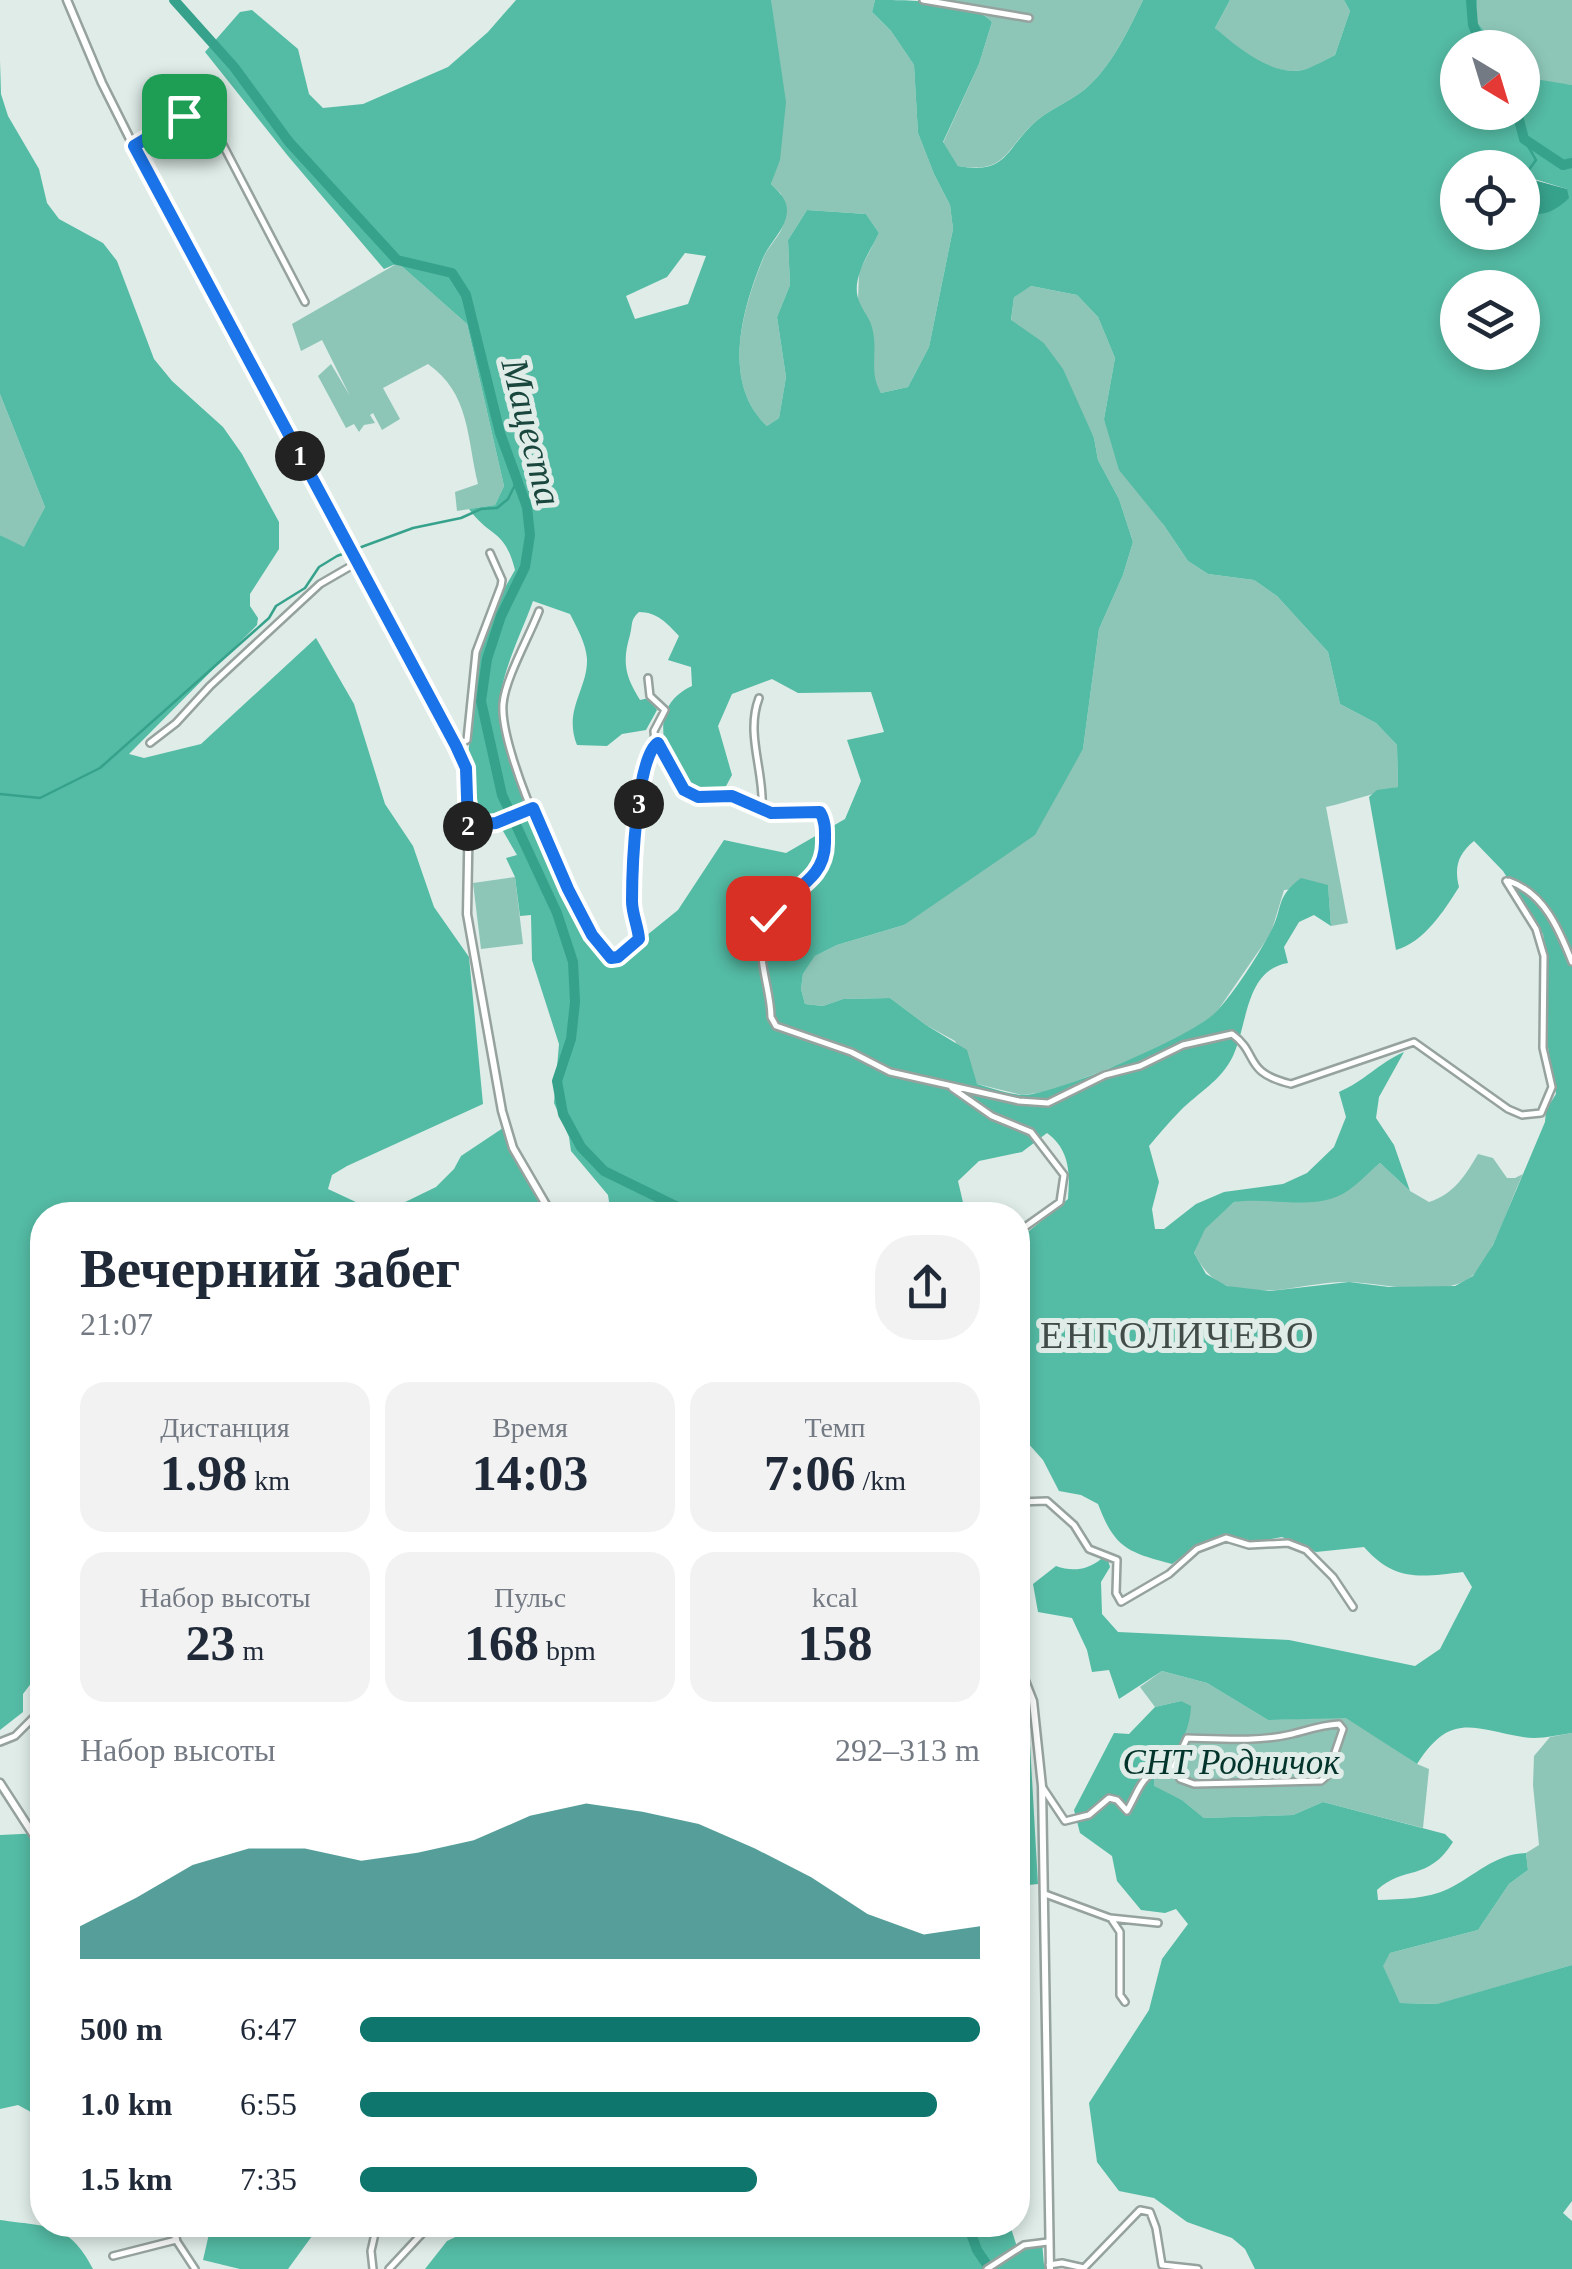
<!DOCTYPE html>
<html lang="ru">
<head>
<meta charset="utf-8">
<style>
	:root { --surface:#fff; --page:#f2f2f3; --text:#1f2937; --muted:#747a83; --accent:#0f766e }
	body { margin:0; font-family:Georgia,serif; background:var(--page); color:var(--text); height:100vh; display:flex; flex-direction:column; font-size:38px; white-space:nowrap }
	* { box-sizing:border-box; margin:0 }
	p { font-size:32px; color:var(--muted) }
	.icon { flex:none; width:55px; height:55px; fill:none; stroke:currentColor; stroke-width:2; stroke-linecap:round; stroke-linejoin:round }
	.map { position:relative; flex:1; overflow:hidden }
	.drawer { position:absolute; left:30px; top:1202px; width:1000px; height:1035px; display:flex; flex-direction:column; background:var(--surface); border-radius:40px; box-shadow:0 5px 15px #0003 }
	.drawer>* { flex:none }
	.needle { width:65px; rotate:142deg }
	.controls { position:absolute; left:1440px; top:30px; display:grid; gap:20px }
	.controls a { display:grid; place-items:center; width:100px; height:100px; border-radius:50%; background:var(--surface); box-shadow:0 5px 15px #0003; font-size:50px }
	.pin { position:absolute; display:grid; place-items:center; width:85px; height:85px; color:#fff; margin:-42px; border-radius:20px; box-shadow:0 5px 15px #0006 }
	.km { position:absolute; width:50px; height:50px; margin:-25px; border-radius:50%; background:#222; color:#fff; font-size:28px; line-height:50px; text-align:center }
	.round { display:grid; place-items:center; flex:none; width:105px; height:105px; border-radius:40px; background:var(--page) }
	.summary { display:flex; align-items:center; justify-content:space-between; height:170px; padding:0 50px }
	h1 { font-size:55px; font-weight:700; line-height:75px }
	.stats { display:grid; grid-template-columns:repeat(3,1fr); gap:15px; height:170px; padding:10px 50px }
	.stats div { display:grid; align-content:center; border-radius:25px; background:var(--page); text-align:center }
	.stats b { font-size:50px; font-weight:700 }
	.stats small { font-size:28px; font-weight:400 }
	.stats p { font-size:28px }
	.chart { height:280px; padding:20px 50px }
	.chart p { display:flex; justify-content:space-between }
	.chart svg { width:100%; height:180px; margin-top:10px; fill:var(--accent); opacity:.7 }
	ul { padding:0 50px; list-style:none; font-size:32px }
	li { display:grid; grid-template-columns:160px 120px 1fr; align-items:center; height:75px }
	li i { height:25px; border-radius:12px; background:var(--accent) }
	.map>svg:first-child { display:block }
	.green { fill:#8dc6b7 }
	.forest { fill:#54bba4; fill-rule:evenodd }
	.water { fill:#37a28c }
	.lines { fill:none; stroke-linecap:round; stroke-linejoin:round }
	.stream { stroke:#37a28c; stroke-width:2.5 }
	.river { stroke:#37a28c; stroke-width:10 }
	.minor-casing { stroke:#96a29e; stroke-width:10 }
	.tertiary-casing { stroke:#96a29e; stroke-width:11 }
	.minor { stroke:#fff; stroke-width:5 }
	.tertiary { stroke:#fff; stroke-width:6 }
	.route-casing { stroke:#fff; stroke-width:20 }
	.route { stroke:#1a73e8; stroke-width:12 }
	.labels { text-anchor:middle; stroke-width:10; stroke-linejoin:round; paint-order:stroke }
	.park-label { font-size:35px; font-style:italic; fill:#02342b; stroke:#dfece8 }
	.water-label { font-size:38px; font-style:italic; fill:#1a473d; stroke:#dfece8 }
	.neighbourhood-label { font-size:38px; letter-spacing:2.5px; fill:#414b48; stroke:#dfece8 }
</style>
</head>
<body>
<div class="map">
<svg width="1572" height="2269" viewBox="0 0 1572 2269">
	<rect width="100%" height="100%" fill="#dfece8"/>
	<path class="green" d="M771,0H875L872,12L891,31L914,65L918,133L934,174L950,205L953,229L929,347L908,387L881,393L873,380L874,339L858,300L859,272L879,233L866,214L807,210L788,240L790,285L777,317L786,377L779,418L767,426C721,383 742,310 763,259C767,247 780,237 783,225C785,217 782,203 781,194L771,184L779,160Z
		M932,0H1143C1128,31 1111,68 1084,90C1068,103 1047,110 1032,125C1004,151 1006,174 958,166L943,143L979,64L992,22L973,5Z
		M1230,0H1344L1350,11L1335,55C1326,59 1316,67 1306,69C1273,79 1237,48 1215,28Z
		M1477,0H1572V85L1525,80L1522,48L1498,47L1476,21Z
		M398,263L467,324L504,486L495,505L457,511L455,492L478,484C467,439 470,393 428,364L383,388L400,419L382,430L373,413L370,415L375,423L364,425L359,432L354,424L346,428L318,376L331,364L350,396L322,340L301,351L292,324Z
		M1031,286L1077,295L1098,317L1115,358L1104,419L1163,524L1188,561L1208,574L1254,580L1277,596L1328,652L1340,704L1376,723L1397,745L1398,787C1374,793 1352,801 1326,807L1348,923L1331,926L1328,886L1284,890L1271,933L1216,1013L1198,1027L1145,1054L1051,1091L1022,1095L977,1084L955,1041L926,1025L890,998L843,999L823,1006L805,1004L801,989L803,974L815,956L837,945L904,925L1061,786L1083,749L1099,629L1123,575L1133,542L1119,499L1098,460L1094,438L1043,342L1011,321L1014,296Z
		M0,394L45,507L24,548L0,535Z
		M515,877L523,944L481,949L473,883Z
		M1478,1154L1493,1158L1507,1178H1515L1523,1174C1510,1200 1492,1261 1471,1277C1442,1299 1382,1283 1349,1282C1309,1281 1264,1300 1225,1285C1209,1278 1202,1267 1194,1253L1204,1229L1234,1202L1372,1169L1380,1163L1410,1191L1429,1202C1454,1194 1465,1176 1478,1154Z
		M1162,1671L1207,1683L1268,1720L1346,1717L1417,1764L1429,1769L1423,1828L1323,1802L1293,1815L1204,1818L1182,1800L1154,1787V1771L1181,1701L1155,1707L1140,1687Z
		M1572,1733V1965L1438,2004L1400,2003L1382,1966L1390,1953L1478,1930L1509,1884L1528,1870L1526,1853L1539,1845L1533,1785L1534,1756L1550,1737Z"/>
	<path class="forest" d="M516,0H771L786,102L780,160L771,184C778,191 787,199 787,210C787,228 770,242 763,258C742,309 721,383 767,426L779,418L786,377L777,317L790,285L788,240L807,210L866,214L879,233C870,252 850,279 859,301C865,316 872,318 874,338C876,359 870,374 881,393L908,387L929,347L953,229L950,205L934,174L918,133L914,65L891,31L872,12L875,0C907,0 973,0 992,22L979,64L943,142L958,166C1006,175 1005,151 1032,125C1047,110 1068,103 1084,90C1111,68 1128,31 1143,0H1230L1215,28C1237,47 1275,79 1306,69C1316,66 1326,59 1335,55L1350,11L1344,0H1477L1476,21L1498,47L1458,48V112H1522L1523,77L1572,85V1733C1557,1735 1539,1740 1523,1737C1473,1729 1451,1711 1417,1764L1346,1718L1268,1720L1207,1683L1162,1671L1119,1699L1109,1670L1092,1672L1087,1650L1072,1618L1038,1612L1033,1584L1056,1566C1072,1572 1088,1570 1101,1559L1108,1560L1110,1567L1101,1582L1102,1614L1118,1632L1289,1640L1415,1666L1440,1649L1472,1587L1463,1572C1420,1577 1395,1582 1364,1547L1316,1552L1282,1537L1256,1542L1225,1534L1198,1545L1172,1564C1128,1552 1115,1549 1098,1504L1081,1495L1059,1491L1043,1460L1018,1432V1240L1068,1199C1070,1173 1070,1150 1047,1133L1022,1152L979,1161L958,1181L966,1215H909L901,1204L883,1205L878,1215H611L608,1195L571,1151L569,1137L554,1103L559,1044L532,960L531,915L520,916L515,877L506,858L517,855L500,826L531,816L583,925L608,958L620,957L678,910L724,840L786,853L845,819L861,781L847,740L884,732L871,692L798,693L772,679L732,694L718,726L732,775L725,788C712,788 695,789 684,782C677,778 674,770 671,762C658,732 659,701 692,686L691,667L668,660L679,636C667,623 657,612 639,612C630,620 633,624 630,635C622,662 625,676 640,700L649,698L657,710L646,730L622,734L607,746L577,745C563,710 588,689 587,659C586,643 577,628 570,614L533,601C523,629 505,665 501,693C496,730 511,769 526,801L489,816L479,808L468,756L478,660L500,596L515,570C505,529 490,538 469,509L495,505L504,486L467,324L398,263L384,269L288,156L205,52L240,12L252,10L298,49L309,94L323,108L363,104L448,67L488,32ZM1458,168H1522L1523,187L1534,179L1567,189L1530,212L1522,204V232H1458ZM685,253L706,256L688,304L635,319L626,296L667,277ZM1031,286L1077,295L1098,317L1115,358L1104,419L1119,470L1163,524L1188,561L1208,574L1254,580L1277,596L1328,652L1340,704L1376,723L1397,745L1398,787L1377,790L1369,797L1396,950C1424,942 1444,911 1459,887C1454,867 1458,854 1474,841L1503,871L1543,934L1548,961L1545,1030L1556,1094L1546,1110L1545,1122L1493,1245L1473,1276L1455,1286L1389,1287L1349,1282L1269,1291L1227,1286L1206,1274L1194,1253L1205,1229L1234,1202C1268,1197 1304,1209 1336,1197C1354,1190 1366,1174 1380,1163L1410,1191L1394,1145L1376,1118L1379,1097L1404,1052C1377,1064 1365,1081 1339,1092L1346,1117L1334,1147L1307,1173L1283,1184L1224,1192L1196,1204L1164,1229H1155L1152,1209L1159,1182L1149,1146C1159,1134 1169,1122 1180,1111C1199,1092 1221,1081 1233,1056C1248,1024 1245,970 1288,963L1284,947L1299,922L1314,915L1331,926L1328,885L1301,878C1274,898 1284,909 1269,935C1255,960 1236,990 1217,1011C1196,1035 1053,1096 1022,1095C1008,1094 991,1088 977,1084L967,1050L926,1025L890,998L843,999L823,1006L805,1004L801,989L803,974L815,956L837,945L904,925L1035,835L1083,749L1099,629L1123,575L1133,542L1119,499L1098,460L1094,438L1063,369L1043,342L1011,320L1014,297ZM1458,288H1522V352H1458Z
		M0,61L1,94L8,116L39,169L47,203L59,219L103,243L117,261L154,359L172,381L223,427L242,454L279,522V549L250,594V606L258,618L257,625L129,754L144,758L201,744L316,638L354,704L385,804L413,846L434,907L469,957L483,1104L347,1166L332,1175L328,1189L373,1210L397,1206L436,1187L454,1169L461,1156L503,1128L521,1170L551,1215H42V1669L23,1694V1712L0,1730V535L24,547L45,507L0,394Z
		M1018,1677L1028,1709L1038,1884L1029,1885L1022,1908L1018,1944Z
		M1181,1701L1191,1706C1190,1732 1176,1758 1154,1771V1786L1182,1800L1204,1818L1293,1815L1323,1802L1445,1834L1453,1842C1428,1882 1404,1865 1377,1890L1378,1900C1401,1899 1428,1899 1448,1889C1475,1876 1494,1854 1526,1853L1528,1870L1509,1884L1478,1930L1390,1953L1383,1966L1400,2003L1437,2004L1572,1965V2201L1563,2213L1572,2221V2269H1255L1245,2249L1232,2238L1187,2222L1154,2198L1119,2191L1097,2162L1089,2103L1149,2010L1162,1959L1188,1924L1176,1909L1165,1913L1141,1910L1117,1881L1112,1856L1080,1833L1074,1810L1114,1733L1129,1734L1155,1707Z
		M42,1833V2118L18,2105L0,2109V1835Z
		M0,2220C47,2227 69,2222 93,2269H0Z
		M211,2225H320L288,2269H240L203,2260Z
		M481,2225H1010L1017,2247L1042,2242L1044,2265L1059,2269H425L447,2241Z"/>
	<path class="water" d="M1530,179L1567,189L1569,198C1549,218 1522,224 1522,187Z"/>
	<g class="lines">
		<path class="stream" d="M1524,139L1536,160L1528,171L1530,179
			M0,794L40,798L100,768L269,618L276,606L305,588L319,567L337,556L413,528L461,518L481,509L497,508L508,499L515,485L511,463"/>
		<path class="river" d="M174,0L234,67L289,142L397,260L452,273L466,295L500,433L527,507L530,535L525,567L501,616L487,659L481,701L502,795L557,913L573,962L575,1002L571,1039L557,1081L563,1114L581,1147L604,1171L694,1215
			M1471,0L1473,25L1483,48
			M1517,112L1524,139L1563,165L1572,163
			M1018,1843L1020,1863L1018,1870
			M968,2225L977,2250L990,2269"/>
		<defs>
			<path id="minor" d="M923,0L1029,18
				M133,146C155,133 183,107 210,120L305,302
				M539,611C529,637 505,679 503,704C499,755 576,919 611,958L618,957L639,939L632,905L636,860L633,841L645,759L655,743L654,731L665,710L650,696L648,678
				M759,698C745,735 765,772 762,810
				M150,743L176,723L210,686L320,584L358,562
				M655,743C670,751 670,776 683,789C697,802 713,793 729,796C745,798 757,811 773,813C789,815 804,809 821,811L824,818C837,896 783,877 765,925C754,953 771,989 771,1017L776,1026L851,1052L890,1072L1019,1101L1048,1103L1105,1075L1140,1066L1183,1045L1232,1034C1260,1054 1242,1072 1291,1084L1414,1042L1508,1109L1522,1115L1541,1113L1552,1087L1543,1048L1544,956L1536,929L1506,881
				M456,746L467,740L476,652L501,586L502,580L490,553
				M469,826L496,823L533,808
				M1509,881C1544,893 1559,929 1572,962
				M952,1088L992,1116L1031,1132L1064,1175L1060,1202L1018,1232
				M1018,1502L1047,1501L1074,1525L1089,1549L1117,1560L1116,1593L1121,1602L1169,1574L1197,1549L1226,1538L1249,1545L1288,1543L1306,1550L1333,1577L1353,1607
				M0,1742L15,1736L42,1709
				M1043,1788L1065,1821L1089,1815L1109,1798L1117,1800L1127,1811C1143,1783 1139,1774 1174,1766L1187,1738C1221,1739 1259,1742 1292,1734C1308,1730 1321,1725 1339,1724L1343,1729L1327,1776L1321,1781L1194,1784L1180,1779L1174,1766
				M1045,1894L1110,1918L1158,1923
				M1112,1920L1120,1932V1995L1125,2002
				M113,2256L176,2240L195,2269
				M1049,2265L1062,2263L1084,2268L1140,2210L1150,2212L1156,2228L1162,2265L1198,2269
				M373,2269L371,2251L377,2225
				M389,2269L430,2225
				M987,2269L1024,2245L1048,2242"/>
			<path id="tertiary" d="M67,0L102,83L150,179L274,404L466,768L469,807L467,914L502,1111L513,1148L552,1215
				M1018,1663L1033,1701L1042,1786L1050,2269
				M0,1783L42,1848
				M174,2225L176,2240"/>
		</defs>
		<use href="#minor" class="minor-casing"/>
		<use href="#tertiary" class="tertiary-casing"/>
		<use href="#minor" class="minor"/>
		<use href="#tertiary" class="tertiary"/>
	</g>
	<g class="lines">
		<defs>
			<path id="route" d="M184,116L134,146L456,746L466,768L468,826L496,823L533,808L568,889L592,935L611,958L618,957L639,939C638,926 632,914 632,901C632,872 636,756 658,743L684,790L698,797L732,796L771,813L820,812C826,822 825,832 825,843C825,882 787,890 768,918"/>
		</defs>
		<use href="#route" class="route-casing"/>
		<use href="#route" class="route"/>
	</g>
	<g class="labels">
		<g class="park-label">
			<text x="1231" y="1774">СНТ Родничок</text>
		</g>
		<g class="water-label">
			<text transform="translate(532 432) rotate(76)" y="13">Мацеста</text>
		</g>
		<g class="neighbourhood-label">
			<text x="1178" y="1348">ЕНГОЛИЧЕВО</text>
		</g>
	</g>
</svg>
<div class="controls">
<a><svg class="needle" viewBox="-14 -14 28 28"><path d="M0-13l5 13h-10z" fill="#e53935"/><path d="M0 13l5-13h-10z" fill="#747a83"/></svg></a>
<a><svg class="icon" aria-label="locate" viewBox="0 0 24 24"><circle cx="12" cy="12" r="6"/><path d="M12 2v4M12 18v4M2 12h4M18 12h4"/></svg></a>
<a><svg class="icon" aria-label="layers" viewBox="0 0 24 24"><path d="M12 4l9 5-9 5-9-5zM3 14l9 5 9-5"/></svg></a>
</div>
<div class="pin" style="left:184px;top:116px;background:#1e9e55"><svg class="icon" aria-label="arrive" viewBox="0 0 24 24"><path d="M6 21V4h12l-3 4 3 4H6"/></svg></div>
<div class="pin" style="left:768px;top:918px;background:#d93025"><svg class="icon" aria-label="check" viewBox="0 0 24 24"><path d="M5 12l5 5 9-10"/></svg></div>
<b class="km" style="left:300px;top:456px">1</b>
<b class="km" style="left:468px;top:826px">2</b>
<b class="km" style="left:639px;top:804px">3</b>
<section class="drawer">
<div class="summary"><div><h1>Вечерний забег</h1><p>21:07</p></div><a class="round"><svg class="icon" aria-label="share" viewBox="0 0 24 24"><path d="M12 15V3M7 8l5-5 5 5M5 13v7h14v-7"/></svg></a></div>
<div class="stats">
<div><p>Дистанция</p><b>1.98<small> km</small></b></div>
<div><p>Время</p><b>14:03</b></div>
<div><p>Темп</p><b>7:06<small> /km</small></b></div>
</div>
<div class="stats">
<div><p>Набор высоты</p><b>23<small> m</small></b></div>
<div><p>Пульс</p><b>168<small> bpm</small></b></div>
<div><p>kcal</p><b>158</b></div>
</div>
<div class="chart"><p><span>Набор высоты</span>292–313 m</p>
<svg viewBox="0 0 160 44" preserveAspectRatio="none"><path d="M0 44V36L10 29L20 21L30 17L40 17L50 20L60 18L70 15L80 9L90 6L100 8L110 11L120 17L130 24L140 33L150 38L160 36V44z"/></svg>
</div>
<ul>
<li><b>500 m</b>6:47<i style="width:100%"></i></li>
<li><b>1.0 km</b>6:55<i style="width:93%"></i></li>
<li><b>1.5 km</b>7:35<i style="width:64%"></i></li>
</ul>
</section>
</div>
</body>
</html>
